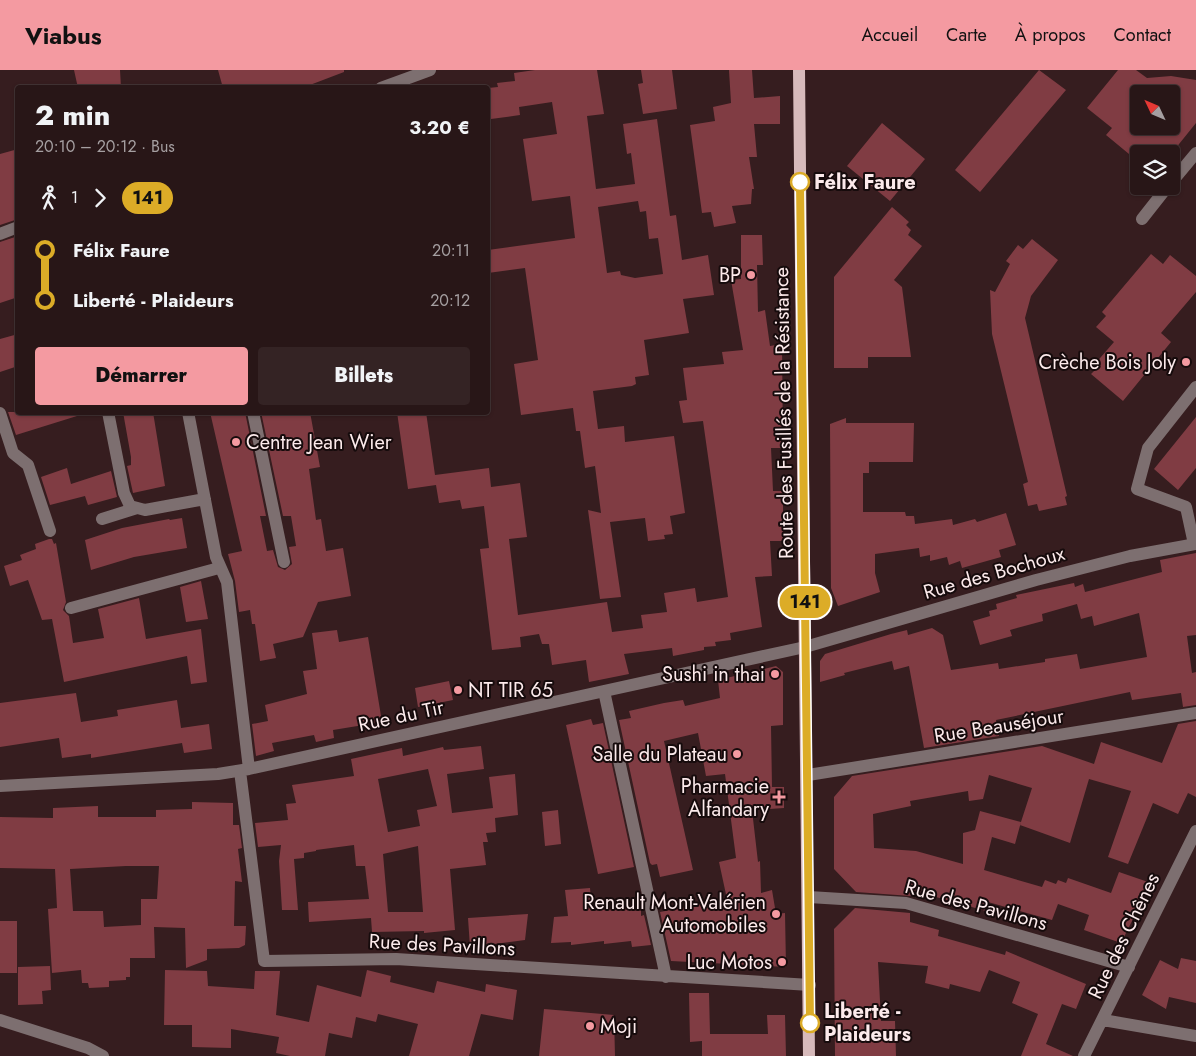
<!DOCTYPE html>
<html lang="fr">
<meta charset="utf-8">
<style>
body{margin:0;font-family:Jost,sans-serif;background:#342324;color:#f1f3f6;height:100vh;display:flex;flex-direction:column;font-size:19px;white-space:nowrap}
*{box-sizing:border-box;margin:0}
p{font-size:16px;color:#a59fa1}
.icon{flex:none;width:28px;height:28px;fill:none;stroke:currentColor;stroke-width:2;stroke-linecap:round;stroke-linejoin:round}
.map{position:relative;flex:1;overflow:hidden}
.sheet{position:absolute;left:15px;top:15px;width:475px;height:330px;display:flex;flex-direction:column;background:#281617;border-radius:5px;box-shadow:0 1px 4px #0004,0 0 0 1px #443536}
.sheet>*{flex:none}
.badge{padding:0 10px;border-radius:16px;font-size:18px;line-height:32px}
.needle{width:32px;rotate:314deg}
.controls{position:absolute;left:1130px;top:15px;display:grid;gap:10px}
.controls a{display:grid;place-items:center;width:50px;height:50px;border-radius:5px;background:#281617;box-shadow:0 1px 4px #0004,0 0 0 1px #443536;font-size:25px}
.map>.badge{position:absolute;translate:-50% -50%;box-shadow:0 0 0 2px #fff}
.legs{display:flex;align-items:center;gap:8px;height:55px;padding:0 20px;font-size:16px}
.legs p{margin-inline-start:auto}
.overview{display:flex;align-items:center;justify-content:space-between;height:85px;padding:0 20px}
h1{font-size:28px;font-weight:800;line-height:38px}
.primary-button{display:flex;gap:10px;margin-top:auto;padding:10px 20px}
.primary-button a{flex:1;height:58px;border-radius:5px;background:#f49aa1;color:#111;font-size:20px;font-weight:800;line-height:58px;text-align:center}
.primary-button a+a{background:#342324;color:#f1f3f6}
ul{padding:0 20px;list-style:none}
li{display:flex;align-items:center;gap:18px;height:50px;font-size:19px}
li i{display:grid;place-items:center;width:8px;height:100%;margin:0 6px;background:currentColor}
li i::after{content:'';width:12px;height:12px;margin:-6px;border:4px solid;border-radius:50%;background:#281617}
li p{margin-inline-start:auto}
li:first-child i{background:linear-gradient(#0000 50%,currentColor 0)}
li:last-child i{background:linear-gradient(currentColor 50%,#0000 0)}
header{display:flex;align-items:center;gap:30px;box-sizing:border-box;height:70px;padding:0 25px;background:#f49aa1;color:#111}
header strong{font-size:24px}
nav{display:flex;gap:28px;margin-inline-start:auto;font-size:18px}
.map>svg:first-child{display:block}
</style>
<header>
<strong>Viabus</strong>
<nav><a>Accueil</a><a>Carte</a><a>À propos</a><a>Contact</a></nav>
</header>
<div class="map">
<svg width="1196" height="986" viewBox="0 0 1196 986">
<rect width="100%" height="100%" fill="#361d1f"/>
<path fill="#803c43" fill-rule="evenodd" d="M 74,0 L 120,0 L 121,18 L 78,18 Z
M 218,0 L 344,0 L 344,2 L 302,18 L 223,18 Z
M 535,0 L 597,0 L 604,44 L 587,46 L 596,119 L 635,114 L 631,83 L 627,84 L 623,54 L 657,49 L 670,146 L 676,145 L 682,190 L 708,185 L 714,225 L 683,229 L 689,263 L 644,270 L 649,305 L 635,307 L 636,314 L 632,316 L 593,321 L 598,359 L 624,356 L 625,372 L 674,366 L 685,443 L 670,446 L 673,464 L 664,465 L 665,469 L 648,471 L 645,448 L 610,452 L 621,527 L 600,529 L 588,440 L 601,443 L 595,396 L 585,398 L 580,361 L 576,361 L 573,338 L 521,345 L 514,294 L 538,290 L 525,198 L 488,203 L 488,180 L 575,168 L 570,126 L 532,131 L 523,69 L 557,64 L 552,32 L 519,37 L 520,45 L 491,49 L 488,18 L 498,17 L 497,13 L 515,11 L 514,3 ZM 638,131 L 640,142 L 646,141 L 649,169 L 658,168 L 663,204 L 635,208 L 621,205 L 620,201 L 607,203 L 598,137 Z
M 641,0 L 672,0 L 677,39 L 643,44 L 638,14 L 643,13 Z
M 729,0 L 752,0 L 754,28 L 780,26 L 780,54 L 754,54 L 757,87 L 749,87 L 754,119 L 752,119 L 751,134 L 732,136 L 736,153 L 714,157 L 711,142 L 702,143 L 690,55 L 715,51 L 713,37 L 731,33 Z
M 1039,0 L 1066,20 L 980,122 L 955,100 Z
M 1118,0 L 1136,0 L 1147,8 L 1171,6 L 1196,10 L 1196,53 L 1171,84 L 1129,84 L 1106,65 L 1112,58 L 1087,38 ZM 1139,24 L 1171,24 L 1171,56 L 1139,56 Z
M 882,53 L 925,89 L 890,131 L 847,96 Z
M 18,79 L 18,149 L 0,155 L 0,84 Z
M 892,137 L 909,152 L 906,155 L 911,160 L 908,165 L 922,176 L 894,210 L 902,217 L 911,287 L 868,287 L 868,298 L 834,298 L 834,207 Z
M 741,165 L 762,165 L 763,195 L 757,195 L 758,242 L 765,240 L 770,276 L 782,274 L 783,378 L 771,378 L 773,421 L 783,421 L 783,471 L 770,471 L 772,506 L 755,507 L 762,557 L 730,563 L 731,570 L 715,572 L 716,576 L 704,577 L 704,580 L 673,586 L 672,578 L 624,584 L 629,604 L 589,612 L 586,590 L 552,595 L 549,574 L 542,574 L 539,564 L 520,567 L 521,577 L 492,580 L 480,479 L 489,478 L 484,436 L 462,439 L 460,430 L 439,433 L 436,415 L 408,419 L 397,342 L 426,342 L 435,405 L 489,398 L 491,417 L 520,413 L 527,467 L 509,469 L 518,545 L 607,532 L 612,562 L 643,558 L 641,545 L 667,542 L 664,523 L 695,518 L 697,532 L 728,527 L 703,351 L 683,353 L 679,331 L 687,330 L 683,298 L 724,294 L 722,282 L 743,280 L 731,210 L 741,209 Z
M 18,166 L 18,227 L 0,233 L 0,172 Z
M 1032,169 L 1058,190 L 1031,226 L 1025,248 L 1067,426 L 1065,427 L 1067,435 L 1039,441 L 1037,434 L 1028,436 L 1023,414 L 1028,412 L 992,264 L 990,220 L 995,222 L 1010,194 L 1006,191 L 1018,175 L 1023,179 Z
M 1151,184 L 1163,194 L 1170,185 L 1196,206 L 1196,222 L 1161,263 L 1171,272 L 1123,331 L 1091,304 L 1097,298 L 1094,295 L 1114,272 L 1096,257 L 1106,246 L 1102,242 Z
M 18,264 L 18,296 L 0,302 L 0,269 Z
M 8,342 L 76,342 L 77,346 L 16,365 Z
M 123,342 L 153,342 L 165,416 L 133,423 L 127,396 L 131,395 L 131,387 Z
M 210,342 L 245,342 L 266,446 L 260,446 L 267,481 L 273,480 L 278,497 L 285,500 L 292,494 L 289,477 L 296,476 L 291,446 L 283,446 L 261,342 L 310,342 L 320,397 L 309,399 L 316,450 L 321,449 L 326,481 L 343,478 L 351,526 L 318,532 L 303,567 L 273,574 L 276,588 L 260,591 L 255,554 L 252,554 L 250,540 L 239,542 L 235,511 L 228,484 L 242,481 Z
M 1196,347 L 1196,398 L 1178,420 L 1154,399 Z
M 846,348 L 846,353 L 914,353 L 913,392 L 869,392 L 869,403 L 863,403 L 863,442 L 905,442 L 906,446 L 914,446 L 915,454 L 952,449 L 953,455 L 975,449 L 977,452 L 1006,443 L 1016,475 L 999,480 L 1001,487 L 962,498 L 960,491 L 949,495 L 947,487 L 930,491 L 930,485 L 920,487 L 919,478 L 875,484 L 875,503 L 880,522 L 838,536 L 831,518 L 830,354 Z
M 67,398 L 71,414 L 111,401 L 117,427 L 88,435 L 85,426 L 50,435 L 41,407 Z
M 182,448 L 187,478 L 134,487 L 91,500 L 85,470 L 122,458 L 169,449 L 170,450 Z
M 49,469 L 52,469 L 54,474 L 56,473 L 66,532 L 63,540 L 69,546 L 73,573 L 104,568 L 98,539 L 139,528 L 146,569 L 201,559 L 207,612 L 191,614 L 187,586 L 64,612 L 52,549 L 42,550 L 28,510 L 10,516 L 4,496 L 22,490 L 20,485 L 36,479 L 35,474 Z
M 1196,483 L 1196,565 L 1187,566 L 1192,603 L 1196,602 L 1196,635 L 1183,637 L 1181,623 L 1132,630 L 1130,622 L 996,650 L 999,666 L 924,678 L 909,596 L 894,600 L 892,591 L 844,603 L 845,605 L 820,612 L 820,591 L 825,584 L 891,564 L 907,560 L 908,565 L 932,558 L 943,565 L 951,600 L 998,593 L 999,599 L 1045,592 L 1045,589 L 1077,584 L 1080,599 L 1147,587 L 1139,543 L 1094,556 L 1092,546 L 1081,549 L 1077,534 L 1042,544 L 1043,551 L 1010,560 L 1012,566 L 980,575 L 973,551 L 990,546 L 989,541 L 997,539 L 996,534 L 1017,528 L 1016,525 L 1074,513 L 1075,517 L 1083,514 L 1085,522 L 1162,502 L 1160,490 Z
M 201,511 L 208,549 L 186,552 L 180,517 Z
M 337,560 L 339,572 L 368,567 L 382,652 L 333,660 L 334,668 L 316,672 L 314,665 L 272,673 L 274,681 L 256,686 L 252,654 L 268,651 L 265,635 L 307,624 L 303,601 L 317,599 L 312,563 Z
M 776,596 L 783,602 L 783,655 L 771,656 L 772,717 L 784,717 L 784,738 L 752,740 L 758,792 L 760,791 L 761,823 L 772,820 L 776,844 L 785,843 L 786,897 L 671,891 L 660,842 L 727,829 L 719,792 L 736,788 L 725,704 L 706,706 L 698,663 L 664,671 L 693,800 L 660,807 L 657,794 L 652,795 L 650,793 L 619,650 L 631,648 L 629,641 L 664,633 L 683,630 L 685,636 L 720,628 L 718,610 Z
M 449,611 L 453,630 L 418,637 L 415,618 Z
M 76,623 L 81,652 L 118,646 L 117,640 L 177,630 L 181,658 L 209,654 L 212,679 L 184,683 L 182,673 L 91,688 L 91,684 L 62,688 L 59,668 L 0,677 L 0,633 Z
M 591,649 L 593,655 L 603,653 L 634,797 L 598,804 L 566,655 Z
M 1196,651 L 1196,727 L 1188,723 L 1178,744 L 1153,733 L 1128,794 L 1108,787 L 1131,721 L 1089,709 L 1070,773 L 1020,755 L 1032,718 L 989,705 L 983,729 L 969,731 L 968,721 L 910,731 L 911,736 L 873,744 L 874,778 L 916,781 L 963,794 L 963,763 L 975,760 L 980,741 L 1021,752 L 1015,774 L 992,767 L 984,800 L 1042,817 L 1045,810 L 1056,814 L 1058,810 L 1066,813 L 1068,808 L 1111,823 L 1119,802 L 1151,813 L 1121,873 L 1084,860 L 1089,845 L 1058,834 L 1052,850 L 988,832 L 986,841 L 911,820 L 911,826 L 856,822 L 834,799 L 834,727 L 852,706 L 1042,676 L 1094,694 L 1101,672 L 1162,693 L 1178,654 Z
M 481,676 L 484,699 L 447,704 L 452,743 L 493,738 L 489,707 L 515,704 L 518,745 L 495,748 L 496,762 L 486,763 L 488,772 L 483,772 L 486,795 L 450,799 L 455,860 L 424,863 L 424,861 L 372,862 L 371,848 L 309,852 L 308,832 L 369,829 L 365,796 L 356,796 L 354,775 L 316,780 L 316,781 L 304,783 L 304,788 L 294,789 L 298,840 L 282,840 L 279,791 L 281,775 L 258,777 L 255,753 L 288,750 L 286,734 L 296,733 L 292,715 L 354,706 L 351,689 L 402,678 L 403,686 L 443,677 L 444,680 ZM 428,699 L 437,736 L 417,740 L 420,756 L 388,762 L 378,709 ZM 418,776 L 423,842 L 388,842 L 383,784 Z
M 192,732 L 233,733 L 233,755 L 239,755 L 242,778 L 238,779 L 242,812 L 235,811 L 234,856 L 246,856 L 245,875 L 239,878 L 207,879 L 207,890 L 186,898 L 185,858 L 154,857 L 155,888 L 130,888 L 130,907 L 126,907 L 126,910 L 109,911 L 109,917 L 89,918 L 88,913 L 82,913 L 81,900 L 52,903 L 48,839 L 57,838 L 55,799 L 0,798 L 0,747 L 53,748 L 53,738 L 98,736 L 98,747 L 156,747 L 156,740 L 192,739 ZM 126,796 L 159,796 L 157,829 L 141,829 L 141,855 L 104,857 L 103,841 L 73,841 L 70,799 Z
M 558,740 L 561,774 L 545,776 L 542,742 Z
M 590,818 L 592,841 L 631,836 L 632,840 L 641,839 L 641,846 L 644,845 L 651,875 L 632,877 L 631,871 L 604,874 L 604,871 L 571,875 L 571,872 L 551,873 L 554,847 L 568,846 L 565,820 Z
M 855,838 L 910,843 L 910,852 L 939,860 L 938,866 L 1005,885 L 1006,881 L 1086,914 L 1076,939 L 1062,934 L 1046,974 L 1073,986 L 1021,986 L 1038,944 L 1012,933 L 1020,912 L 989,900 L 980,922 L 950,914 L 949,919 L 925,913 L 928,896 L 878,892 L 881,951 L 895,951 L 896,986 L 835,986 L 834,859 Z
M 528,844 L 525,870 L 470,877 L 468,848 Z
M 0,851 L 17,851 L 17,903 L 0,903 Z
M 1181,888 L 1196,891 L 1196,933 L 1169,927 L 1166,939 L 1142,925 L 1160,890 L 1178,899 Z
M 50,896 L 51,920 L 42,921 L 43,934 L 18,935 L 18,897 Z
M 165,900 L 207,901 L 208,916 L 254,919 L 255,901 L 280,901 L 276,945 L 309,952 L 317,915 L 361,927 L 367,900 L 391,906 L 390,912 L 434,923 L 437,911 L 485,922 L 486,914 L 517,920 L 513,950 L 481,944 L 469,986 L 409,986 L 418,954 L 378,944 L 376,952 L 356,947 L 352,968 L 329,963 L 325,986 L 290,986 L 276,983 L 279,967 L 231,959 L 231,978 L 192,977 L 192,955 L 164,955 Z
M 689,923 L 709,923 L 710,964 L 768,964 L 767,945 L 785,945 L 786,986 L 702,986 L 702,971 L 690,972 Z
M 544,939 L 614,945 L 615,986 L 539,986 Z"/>
<g fill="none" stroke-linecap="round" stroke-linejoin="round">
<path stroke="#7d6f70" stroke-width="12" d="M 381,18 L 430,0
M 1171,113 L 1196,83
M 1142,149 L 1168,116
M 0,164 L 18,157
M 108,342 L 124,423 L 130,436 L 145,440 L 205,429
M 188,342 L 216,487 L 227,512 L 249,699
M 253,342 L 284,492
M 0,343 L 13,383 L 28,395 L 50,461
M 102,449 L 137,438
M 1194,474 L 1186,437 L 1137,419 L 1148,378 L 1196,317
M 71,538 L 219,498
M 604,621 L 666,907
M 240,701 L 264,891 L 396,889 L 810,915
M 808,705 L 1196,643
M 0,716 L 218,704 L 249,699 L 805,577 L 1036,510 L 1130,486 L 1196,474
M 809,827 L 906,833 L 1129,897
M 0,950 L 88,978 L 103,986
M 1103,950 L 1196,966
M 1084,986 L 1196,761"/>
<path stroke="#d7babb" stroke-width="12" d="M 799,0 L 809,986"/>
</g>
<g fill="none" stroke-linecap="round" stroke-linejoin="round">
<g stroke="#fff" stroke-width="11">
<path id="line-1" d="M 800,112 L 810,953"/>
</g>
<use href="#line-1" stroke="#dcac27" stroke-width="8"/>
</g>
<g fill="#fff" stroke="#dcac27" stroke-width="2.5">
<circle cx="800" cy="112" r="9"/>
<circle cx="810" cy="953" r="9"/>
</g>
<g fill="#f49aa1" stroke="#160b0c" stroke-width="2">
<circle cx="751" cy="205" r="5"/>
<circle cx="1186" cy="292" r="5"/>
<circle cx="236" cy="372" r="5"/>
<circle cx="775" cy="604" r="5"/>
<circle cx="458" cy="620" r="5"/>
<circle cx="737" cy="684" r="5"/>
<path d="M776.5 719.5h5v5h5v5h-5v5h-5v-5h-5v-5h5z"/>
<circle cx="776" cy="844" r="5"/>
<circle cx="782" cy="892" r="5"/>
<circle cx="590" cy="956" r="5"/>
</g>
<g text-anchor="middle" dominant-baseline="central" stroke-width="4" stroke-linejoin="round" paint-order="stroke">
<g font-size="20" font-weight="bold" fill="#fceaeb" stroke="#160b0c" text-anchor="start">
<text x="814" y="112">Félix Faure</text>
<text x="824" y="941">Liberté -<tspan x="824" dy="23">Plaideurs</tspan></text>
</g>
<g font-size="20" fill="#fceaeb" stroke="#160b0c" text-anchor="end">
<text x="741" y="205">BP</text>
<text x="1176" y="292">Crèche Bois Joly</text>
<text x="246" y="372" text-anchor="start">Centre Jean Wier</text>
<text x="765" y="604">Sushi in thai</text>
<text x="468" y="620" text-anchor="start">NT TIR 65</text>
<text x="727" y="684">Salle du Plateau</text>
<text x="769" y="716">Pharmacie<tspan x="769" dy="23">Alfandary</tspan></text>
<text x="766" y="832">Renault Mont-Valérien<tspan x="766" dy="23">Automobiles</tspan></text>
<text x="772" y="892">Luc Motos</text>
<text x="600" y="956" text-anchor="start">Moji</text>
</g>
<g font-size="20" fill="#fceaeb" stroke="#160b0c">
<text transform="translate(784 343) rotate(-91)">Route des Fusillés de la Résistance</text>
<text transform="translate(994 503) rotate(-16)">Rue des Bochoux</text>
<text transform="translate(401 646) rotate(-12)">Rue du Tir</text>
<text transform="translate(999 656) rotate(-9)">Rue Beauséjour</text>
<text transform="translate(976 835) rotate(15)">Rue des Pavillons</text>
<text transform="translate(1124 866) rotate(-64)">Rue des Chênes</text>
<text transform="translate(442 875) rotate(3)">Rue des Pavillons</text>
</g>
</g>
</svg>
<div class="controls">
<a><svg class="needle" viewBox="-14 -14 28 28"><path d="M0-13l5 13h-10z" fill="#e53935"/><path d="M0 13l5-13h-10z" fill="#a59fa1"/></svg></a>
<a><svg class="icon" aria-label="layers" viewBox="0 0 24 24"><path d="M12 4l9 5-9 5-9-5zM3 14l9 5 9-5"/></svg></a>
</div>
<b class="badge" style="left:805px;top:532px;background:#dcac27;color:#111">141</b>
<section class="sheet">
<div class="overview"><div><h1>2 min</h1><p>20:10 – 20:12 · Bus</p></div><b>3.20 €</b></div>
<div class="legs"><svg class="icon" aria-label="walk" viewBox="0 0 24 24"><circle cx="13" cy="4" r="2"/><path d="M13 8l-2 6 4 7M11 14l-3 7M7 12l3-4h3l4 4"/></svg>1<svg class="icon" aria-label="forward" viewBox="0 0 24 24"><path d="M9 5l7 7-7 7"/></svg><b class="badge" style="background:#dcac27;color:#111">141</b></div>
<ul>
<li><i style="color:#dcac27"></i><b>Félix Faure</b><p>20:11</p></li>
<li><i style="color:#dcac27"></i><b>Liberté - Plaideurs</b><p>20:12</p></li>
</ul>
<div class="primary-button"><a>Démarrer</a><a>Billets</a></div>
</section>
</div>
